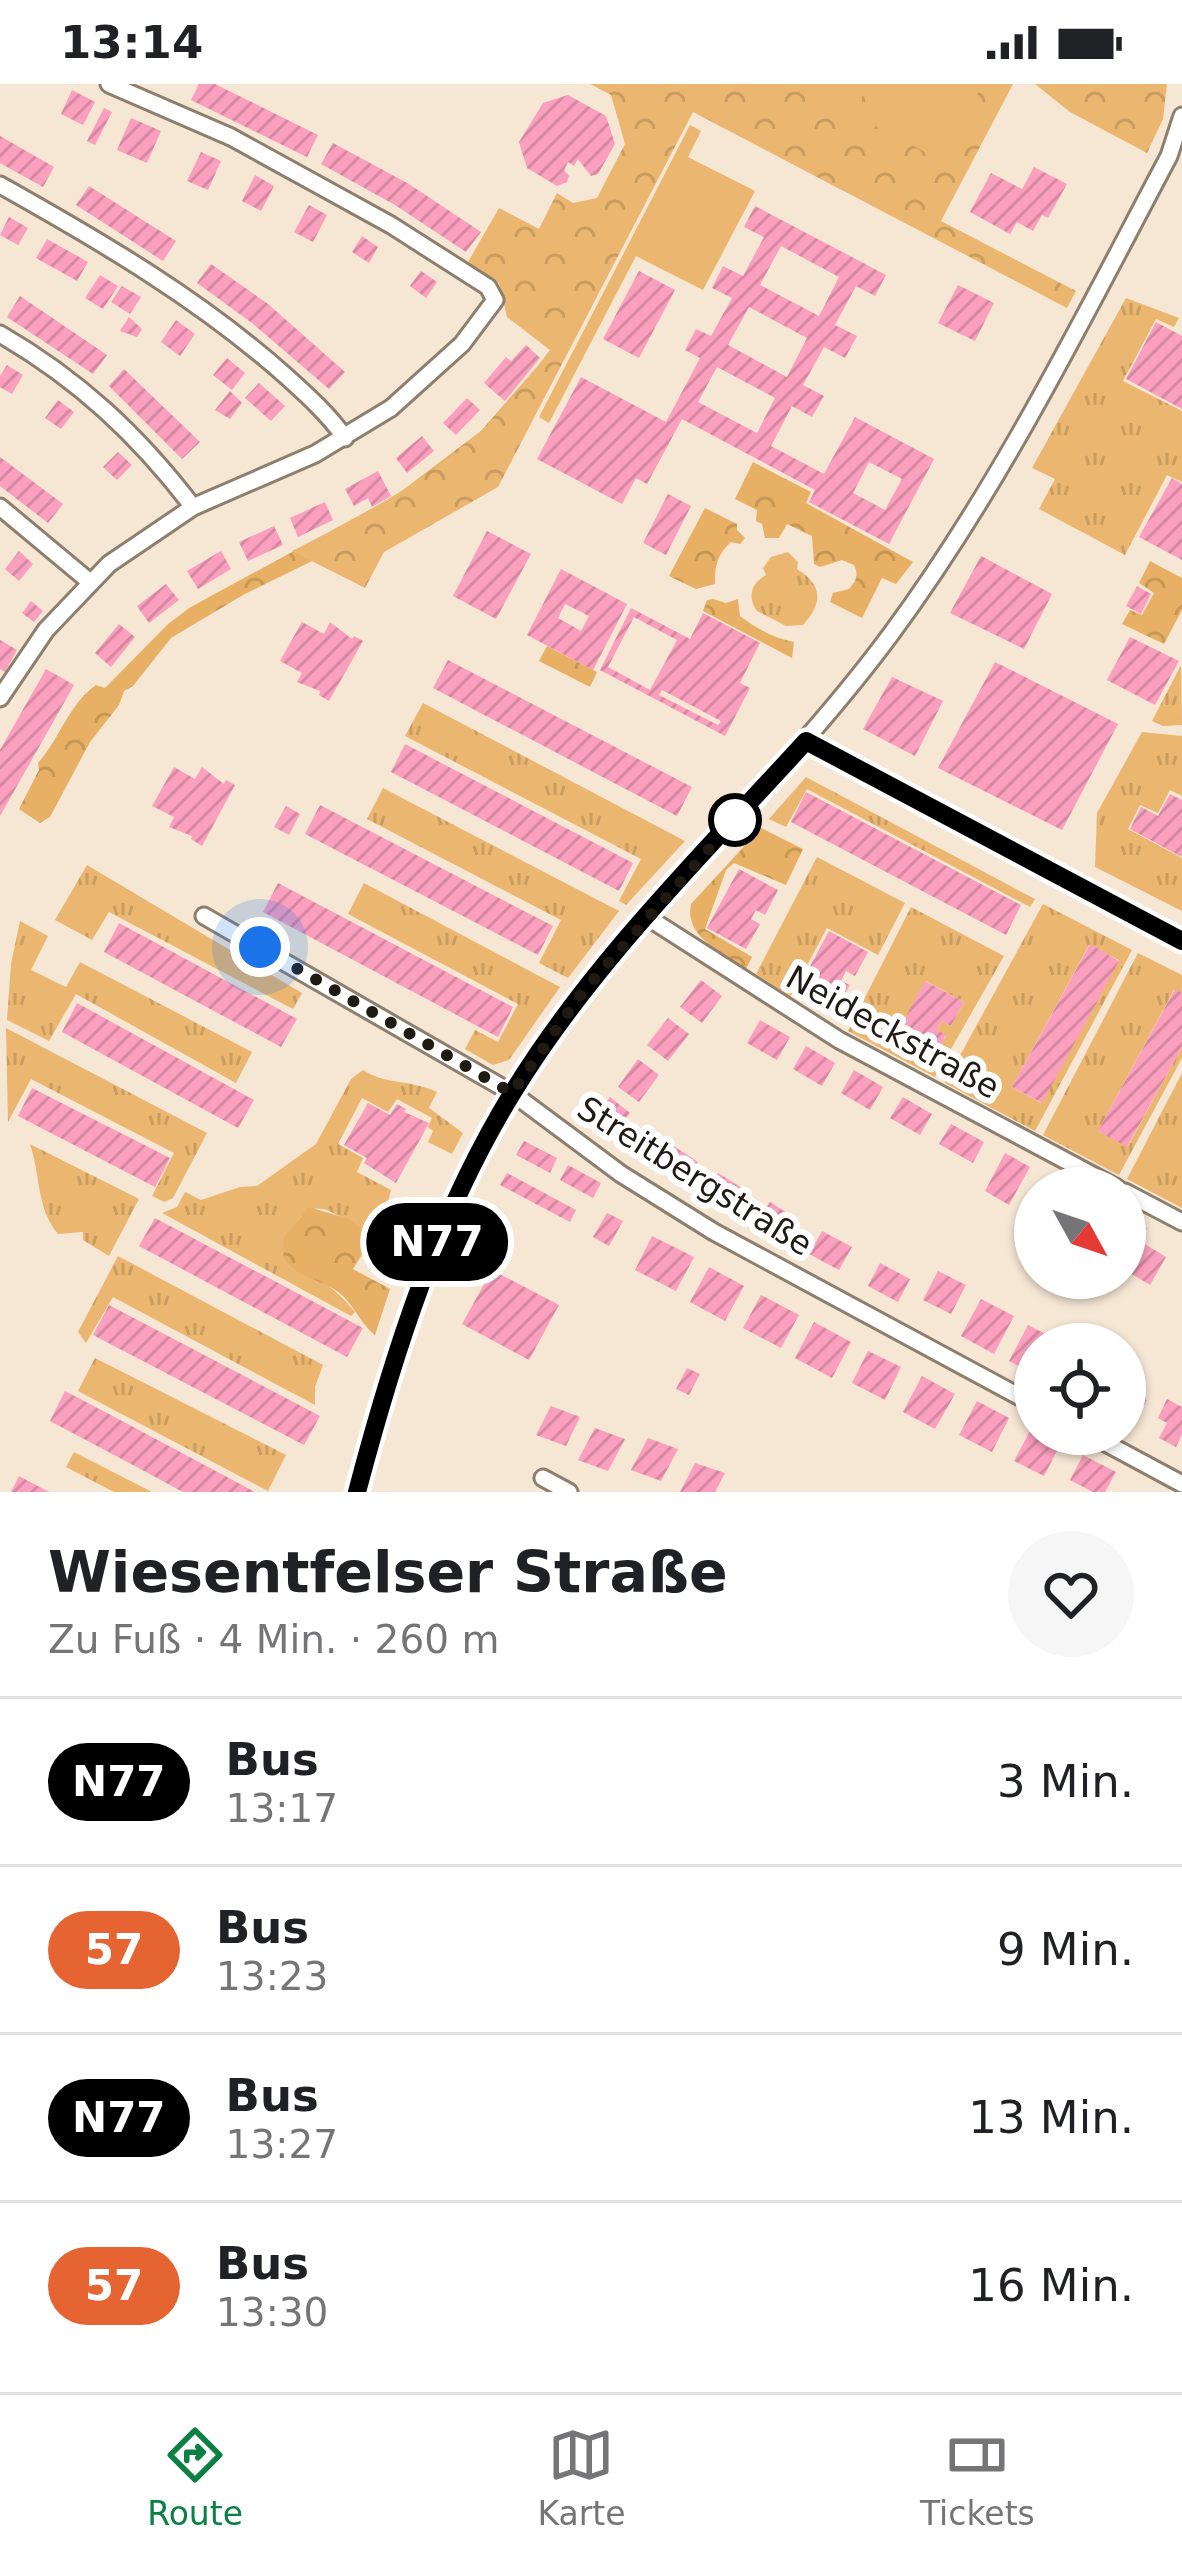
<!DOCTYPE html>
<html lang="de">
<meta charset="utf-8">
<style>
body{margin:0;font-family:"DejaVu Sans",sans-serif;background:#f6f6f6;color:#202124;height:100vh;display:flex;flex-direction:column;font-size:45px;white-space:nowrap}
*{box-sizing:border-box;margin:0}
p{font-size:39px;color:#757577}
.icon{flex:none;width:66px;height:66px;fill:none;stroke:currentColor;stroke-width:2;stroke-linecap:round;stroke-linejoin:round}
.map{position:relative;height:1408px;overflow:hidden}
.details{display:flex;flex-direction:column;background:#fff;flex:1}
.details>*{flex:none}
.badge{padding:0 24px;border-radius:39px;font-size:42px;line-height:78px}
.needle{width:78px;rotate:130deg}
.controls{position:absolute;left:1014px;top:1083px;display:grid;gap:24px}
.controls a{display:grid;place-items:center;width:132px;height:132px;border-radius:50%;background:#fff;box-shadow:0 3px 9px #0004;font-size:60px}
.you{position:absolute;width:60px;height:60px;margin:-30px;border:9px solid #fff;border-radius:50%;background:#1a73e8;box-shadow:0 0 0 18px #1a73e833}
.map>.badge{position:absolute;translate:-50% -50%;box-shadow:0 0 0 6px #fff}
.round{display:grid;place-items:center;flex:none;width:126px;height:126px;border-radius:63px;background:#f6f6f6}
.summary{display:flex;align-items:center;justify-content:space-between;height:204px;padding:0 48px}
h1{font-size:57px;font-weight:800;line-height:90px}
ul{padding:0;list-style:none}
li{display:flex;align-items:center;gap:36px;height:168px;padding:0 48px;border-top:3px solid #e0e0e0}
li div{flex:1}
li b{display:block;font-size:45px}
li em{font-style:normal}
li .badge{min-width:132px;font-weight:700;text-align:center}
.status{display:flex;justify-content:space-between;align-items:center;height:84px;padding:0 60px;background:#fff;direction:ltr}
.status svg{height:33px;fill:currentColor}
.tab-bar{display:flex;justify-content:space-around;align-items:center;height:168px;border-top:3px solid #e0e0e0;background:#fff;font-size:33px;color:#757577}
.tab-bar a{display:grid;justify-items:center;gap:6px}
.tab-bar .current{color:#0b8043}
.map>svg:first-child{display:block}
</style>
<div class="status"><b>13:14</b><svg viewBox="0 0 49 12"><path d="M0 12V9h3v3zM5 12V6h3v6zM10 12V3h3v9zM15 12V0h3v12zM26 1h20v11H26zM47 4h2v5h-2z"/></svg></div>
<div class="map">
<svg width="1182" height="1408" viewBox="0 0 1182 1408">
<defs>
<pattern id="grass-tufts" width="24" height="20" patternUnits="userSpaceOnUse" patternTransform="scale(3)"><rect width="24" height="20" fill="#ebb670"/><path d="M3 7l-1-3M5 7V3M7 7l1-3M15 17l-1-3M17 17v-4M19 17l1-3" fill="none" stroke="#c99c60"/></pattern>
<pattern id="forest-crowns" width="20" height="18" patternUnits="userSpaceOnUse" patternTransform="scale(3)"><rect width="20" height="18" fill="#e8b064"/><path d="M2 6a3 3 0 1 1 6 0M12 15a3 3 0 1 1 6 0" fill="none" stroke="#c79756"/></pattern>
<pattern id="park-crowns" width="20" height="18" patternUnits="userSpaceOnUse" patternTransform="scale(3)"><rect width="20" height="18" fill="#ebb670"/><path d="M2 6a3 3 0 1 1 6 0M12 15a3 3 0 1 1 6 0" fill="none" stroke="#c99c60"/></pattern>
<pattern id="building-hatch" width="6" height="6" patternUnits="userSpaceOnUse" patternTransform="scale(3)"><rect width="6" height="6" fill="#fa9fbd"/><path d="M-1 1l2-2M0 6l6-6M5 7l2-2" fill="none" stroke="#d688a2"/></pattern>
</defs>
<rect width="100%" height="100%" fill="#f6e6d4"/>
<path fill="url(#grass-tufts)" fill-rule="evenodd" d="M 1126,214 L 1179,234 L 1174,243 L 1156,235 L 1123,297 L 1182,327 L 1182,398 L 1167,391 L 1125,471 L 1039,425 L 1055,395 L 1032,384 Z
M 788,468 L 798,478 L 797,485 C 823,501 823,519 803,541 L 786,542 L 757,527 C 747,513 751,499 766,491 L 763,484 L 771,473 Z
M 1181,581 L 1182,641 L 1163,642 L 1152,637 Z
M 423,619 L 685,757 L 626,821 L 619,817 L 641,775 L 405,652 Z
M 1142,648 L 1182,652 L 1182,712 L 1170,706 L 1158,729 L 1140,721 L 1128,745 L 1182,774 L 1182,827 L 1095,783 L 1097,729 Z
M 806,693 L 1035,815 L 1030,823 L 807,705 L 786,743 L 769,735 Z
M 383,704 L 619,827 L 568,894 L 539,879 L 561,836 L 367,735 Z
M 817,773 L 905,819 L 878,871 L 827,844 L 790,913 L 756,890 Z
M 87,781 L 302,909 L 293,925 L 109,828 L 92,856 L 55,836 Z
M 364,799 L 560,903 L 509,976 L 493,981 L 465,965 L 475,946 L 498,958 L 518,920 L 348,830 Z
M 1043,820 L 1132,866 L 1035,1047 L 945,999 ZM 1089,861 L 1119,876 L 1041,1019 L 1012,1003 Z
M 911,823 L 1004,872 L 935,993 L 848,947 ZM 926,897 L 964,918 L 951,942 L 942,937 L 937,946 L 946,952 L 932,976 L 894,955 Z
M 20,837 L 48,852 L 31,886 L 66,903 L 80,878 L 252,968 L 236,999 L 76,910 L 49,957 L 7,936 L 11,880 Z
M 1138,869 L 1182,891 L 1182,909 L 1174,906 L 1098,1047 L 1128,1062 L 1182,963 L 1182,974 L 1119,1091 L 1043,1051 Z
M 6,944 L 207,1049 L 173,1114 L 164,1118 L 152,1112 L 174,1069 L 31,995 L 8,1038 Z
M 363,986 C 386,1001 409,995 437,1008 L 429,1024 L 463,1049 L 452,1070 L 428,1058 L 433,1047 L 428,1043 L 432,1034 L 397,1015 L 388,1028 L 362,1014 L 338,1060 L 363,1074 L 357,1088 L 391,1106 L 385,1128 L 370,1128 L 368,1134 L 375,1147 L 370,1152 C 344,1140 319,1105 296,1139 C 286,1153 284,1158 283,1175 C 293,1189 303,1188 317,1195 C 333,1203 344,1215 355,1228 L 351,1232 L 162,1129 L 177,1123 L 185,1108 L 201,1116 L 240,1103 L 257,1102 L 316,1060 L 351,995 Z
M 1182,989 L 1182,1124 L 1127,1095 Z
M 30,1060 L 139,1115 L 109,1172 L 83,1156 L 83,1148 L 58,1150 C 36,1123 41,1093 30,1060 Z
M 118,1172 L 323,1281 L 315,1303 L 315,1321 L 113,1213 L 86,1259 L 78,1248 Z
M 95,1274 L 286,1371 L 268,1407 L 78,1307 Z
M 74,1368 L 152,1408 L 114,1408 L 66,1383 Z"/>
<path fill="url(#forest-crowns)" d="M 536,284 L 520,322 L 312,477 L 243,511 L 171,554 L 133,602 L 124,607 L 119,621 L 90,658 L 50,733 L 40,739 L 19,725 L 39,686 L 38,679 C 60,654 69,620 96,601 L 105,604 L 167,541 L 189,524 L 395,412 L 481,347 Z
M 753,378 L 811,408 L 806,419 L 913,478 L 896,500 L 882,494 L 862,534 L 830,518 L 833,509 L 849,505 C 856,497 859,491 854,481 L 842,476 L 820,483 L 814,480 L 812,452 L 787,440 L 779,454 L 765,454 L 762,440 L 756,437 L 757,426 L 735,415 Z
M 705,424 L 737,440 L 737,446 L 745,454 L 740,460 L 731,458 C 716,472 715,483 715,500 L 696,505 L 669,492 Z
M 1150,477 L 1182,494 L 1182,526 L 1164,560 L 1122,540 L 1130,526 L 1142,531 L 1154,509 L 1139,499 Z
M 713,515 L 726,519 L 738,515 L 740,532 C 757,545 774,554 794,558 L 792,574 L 703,527 L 707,516 Z
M 547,562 L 597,588 L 590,603 L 539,577 Z
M 761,744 L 803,765 L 786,801 L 734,779 L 726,786 L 705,845 L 752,873 L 746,885 C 723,869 684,853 691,820 Z
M 309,1123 L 349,1135 L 370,1152 L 375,1147 L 368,1135 L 370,1128 L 390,1128 L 400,1134 L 397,1141 L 413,1149 L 397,1188 L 363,1169 L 353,1185 L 390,1205 L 375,1251 C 362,1241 355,1224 343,1212 C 325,1195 297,1195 283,1175 L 284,1153 Z"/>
<path fill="url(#park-crowns)" d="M 590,0 L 1013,0 L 941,137 L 1076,207 L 1067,224 L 693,28 L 498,403 L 384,468 L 365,504 L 292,467 C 359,434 428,396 483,345 C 508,321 529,293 550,266 L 507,233 L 499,199 L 468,178 L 499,124 L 539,145 L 557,109 L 573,119 L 597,114 L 625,60 L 611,11 Z
M 1035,0 L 1167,0 L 1163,35 L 1147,69 L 1070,28 Z"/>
<path fill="#ebb670" d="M 825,0 L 869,0 L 848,40 L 813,22 Z
M 895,0 L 983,0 L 942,77 L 874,41 Z
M 690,41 L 701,47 L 688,73 L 755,107 L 703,206 L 636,172 L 549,339 L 539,333 Z"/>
<path fill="url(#building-hatch)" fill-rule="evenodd" d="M 199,0 L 215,0 L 318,51 L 307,73 L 191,16 Z
M 72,6 L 95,18 L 83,41 L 61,30 Z
M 568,11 L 606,32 L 615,60 L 598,90 L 591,92 L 578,75 L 574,82 L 568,78 L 564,86 L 569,92 L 567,98 L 557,102 L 527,84 L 519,58 L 543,19 Z
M 104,24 L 112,28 L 95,61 L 87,57 Z
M 131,34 L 161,47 L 147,79 L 117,66 Z
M 0,52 L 54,83 L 43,103 L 0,79 Z
M 333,59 L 409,100 L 481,148 L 466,168 L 395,121 L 321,80 Z
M 201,68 L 221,77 L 208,106 L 187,97 Z
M 1034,83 L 1067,100 L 1048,134 L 1042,131 L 1033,147 L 1017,138 L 1010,150 L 970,128 L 991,89 L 1022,105 Z
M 255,91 L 274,102 L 261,127 L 242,117 Z
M 89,102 L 176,157 L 163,177 L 76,121 Z
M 309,121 L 327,131 L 313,158 L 294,148 Z
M 755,122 L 886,191 L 875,212 L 856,202 L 835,241 L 857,252 L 845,274 L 824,263 L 803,301 L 824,312 L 812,333 L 792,322 L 771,362 L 824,390 L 855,333 L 934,375 L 889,460 L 809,418 L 815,406 L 682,335 L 647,400 L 636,394 L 622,420 L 537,375 L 581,293 L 666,338 L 700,274 L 685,266 L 696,245 L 711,252 L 732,214 L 712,204 L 723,182 L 743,192 L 764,153 L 744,143 ZM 781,162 L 839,193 L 819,232 L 760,201 ZM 749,223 L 807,254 L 787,293 L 728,261 ZM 717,283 L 775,314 L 757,349 L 698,318 ZM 869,378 L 902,395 L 885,426 L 853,409 Z
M 9,133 L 28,144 L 18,161 L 0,151 Z
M 362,152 L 378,163 L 369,179 L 352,168 Z
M 47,155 L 88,178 L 77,197 L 36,174 Z
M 211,180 L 268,220 L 345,288 L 329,305 L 252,239 L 197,199 Z
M 421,187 L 437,198 L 426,214 L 410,202 Z
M 639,187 L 675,206 L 639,274 L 603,255 Z
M 100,191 L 118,202 L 103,225 L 85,214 Z
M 958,201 L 994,219 L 975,257 L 938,239 Z
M 122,202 L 141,213 L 130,230 L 111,218 Z
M 20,212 L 107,271 L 93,290 L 7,233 Z
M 129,233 L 142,245 L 137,253 L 120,247 Z
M 176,236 L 195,250 L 180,272 L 161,258 Z
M 1156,238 L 1182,252 L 1182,325 L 1126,295 Z
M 526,261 L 540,274 L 505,317 L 484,299 L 506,273 L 511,277 Z
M 227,274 L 245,289 L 232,306 L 213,291 Z
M 7,281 L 23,291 L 12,310 L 0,303 L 0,292 Z
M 124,285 L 200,358 L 182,375 L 109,302 Z
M 259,299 L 285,322 L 271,337 L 245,314 Z
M 230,307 L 242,319 L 230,335 L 215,326 Z
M 467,314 L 480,326 L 456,351 L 443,339 Z
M 58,316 L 74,328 L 61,345 L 45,334 Z
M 422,352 L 434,367 L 407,389 L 396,374 Z
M 118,368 L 132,381 L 117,396 L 103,383 Z
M 0,373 L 63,420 L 48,439 L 0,402 Z
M 378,387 L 391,412 L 372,423 L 368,414 L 354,422 L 345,405 Z
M 1172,394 L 1182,400 L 1182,476 L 1139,453 Z
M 668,410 L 691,422 L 666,471 L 643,459 Z
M 325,418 L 333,436 L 298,453 L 290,434 Z
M 274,442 L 283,461 L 248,477 L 239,458 Z
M 487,447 L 531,470 L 496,535 L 453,512 Z
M 19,467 L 33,480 L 19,497 L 5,485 Z
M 221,467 L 231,485 L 198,505 L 187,487 Z
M 981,472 L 1052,510 L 1024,565 L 950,529 Z
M 561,485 L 627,520 L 593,586 L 527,551 ZM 565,520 L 589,532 L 581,547 L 558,534 Z
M 166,500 L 179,516 L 149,539 L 137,522 Z
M 1137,502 L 1151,510 L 1141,530 L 1126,522 Z
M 31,517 L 43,527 L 34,538 L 22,529 Z
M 631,524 L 690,555 L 703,529 L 760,559 L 740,599 L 750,604 L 725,652 L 600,586 ZM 634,533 L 677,556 L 650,606 L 608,583 ZM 662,606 L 721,637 L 718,641 L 659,611 Z
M 302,538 L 324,550 L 330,538 L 352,555 L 354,552 L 363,557 L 329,617 L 319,611 L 320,607 L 297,598 L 302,589 L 280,577 Z
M 119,540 L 135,553 L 111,583 L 95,569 Z
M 1130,553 L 1179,577 L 1155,621 L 1107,596 Z
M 0,556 L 17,566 L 5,588 L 0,585 Z
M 448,576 L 692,703 L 677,732 L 433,604 Z
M 995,578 L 1118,640 L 1062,746 L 938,684 Z
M 46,585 L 74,601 L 0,732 L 0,666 Z
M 892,593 L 943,617 L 915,672 L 863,645 Z
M 405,660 L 633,779 L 619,807 L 391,688 Z
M 174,683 L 195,695 L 202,683 L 224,700 L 226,696 L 235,701 L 202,762 L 191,755 L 192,752 L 169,743 L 174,733 L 152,722 Z
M 806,708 L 1021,821 L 1006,851 L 791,738 Z
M 1170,710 L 1182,716 L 1182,773 L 1130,745 L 1141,723 L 1158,732 Z
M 320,721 L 553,842 L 538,871 L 305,750 Z
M 286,722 L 300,730 L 289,751 L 274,743 Z
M 739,785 L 778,806 L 765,831 L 756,826 L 751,835 L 760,840 L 746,865 L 707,844 Z
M 278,799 L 513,923 L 498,953 L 263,828 Z
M 119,839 L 297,935 L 281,963 L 104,868 Z
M 829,847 L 868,868 L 855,892 L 846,887 L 841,897 L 850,901 L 836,926 L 798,905 Z
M 1090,860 L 1119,877 L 1042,1019 L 1012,1003 Z
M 701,896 L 722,912 L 702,939 L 680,923 Z
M 925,897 L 964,918 L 951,942 L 942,937 L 937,946 L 946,951 L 933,976 L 894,955 Z
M 1175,905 L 1182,909 L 1182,963 L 1127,1063 L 1098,1047 Z
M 77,919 L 254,1016 L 238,1044 L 62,948 Z
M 668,934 L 689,950 L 668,977 L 647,961 Z
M 760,936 L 790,953 L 777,976 L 747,959 Z
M 806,962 L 835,979 L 822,1002 L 793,985 Z
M 638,975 L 659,991 L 639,1018 L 618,1003 Z
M 854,986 L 883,1003 L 870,1026 L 841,1009 Z
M 32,1004 L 170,1074 L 155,1103 L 18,1032 Z
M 610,1013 L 630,1029 L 613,1052 L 592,1036 Z
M 903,1013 L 932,1030 L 920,1051 L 890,1034 Z
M 368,1019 L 390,1031 L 397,1020 L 406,1025 L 404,1028 L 429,1039 L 396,1099 L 364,1079 L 367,1074 L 344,1061 Z
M 951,1040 L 984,1058 L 973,1079 L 939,1060 Z
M 524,1057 L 557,1074 L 550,1089 L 516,1071 Z
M 669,1059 L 698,1078 L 683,1100 L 655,1082 Z
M 1005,1069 L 1030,1083 L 1009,1121 L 985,1107 Z
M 568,1081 L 601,1099 L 593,1114 L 560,1096 Z
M 507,1089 L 576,1126 L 570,1138 L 500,1101 Z
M 718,1089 L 747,1107 L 733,1129 L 704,1111 Z
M 770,1118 L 798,1136 L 784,1158 L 756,1140 Z
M 607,1129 L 623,1137 L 609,1162 L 593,1153 Z
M 1125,1133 L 1147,1144 L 1138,1162 L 1125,1155 Z
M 155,1134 L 363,1244 L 347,1273 L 139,1162 Z
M 486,1142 L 501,1151 L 491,1170 L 475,1162 Z
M 822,1147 L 852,1163 L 839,1186 L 809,1170 Z
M 652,1152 L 694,1173 L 676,1207 L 635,1186 Z
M 1143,1159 L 1166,1173 L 1150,1201 L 1127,1187 Z
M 880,1179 L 910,1195 L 898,1218 L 868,1202 Z
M 709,1183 L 744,1202 L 725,1237 L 690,1218 Z
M 492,1186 L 559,1221 L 529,1276 L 462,1240 Z
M 938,1187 L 966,1201 L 951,1230 L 923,1216 Z
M 761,1211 L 799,1231 L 781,1264 L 743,1244 Z
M 981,1215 L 1014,1232 L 994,1270 L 961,1252 Z
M 109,1221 L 320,1332 L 304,1361 L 93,1251 Z
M 814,1238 L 851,1258 L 832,1294 L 795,1274 Z
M 1028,1241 L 1065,1260 L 1035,1260 L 1035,1291 L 1009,1277 Z
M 1078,1245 L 1108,1260 L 1071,1260 Z
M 868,1267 L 901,1283 L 885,1316 L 852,1299 Z
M 687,1284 L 700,1290 L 689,1311 L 676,1305 Z
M 922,1292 L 955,1310 L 935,1345 L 903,1328 Z
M 1125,1304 L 1147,1316 L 1132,1343 L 1125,1339 Z
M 65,1307 L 107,1329 L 255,1408 L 183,1408 L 133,1381 L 50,1337 Z
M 1167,1315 L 1182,1323 L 1182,1350 L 1176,1363 L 1159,1354 L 1167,1339 L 1158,1334 Z
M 977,1317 L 1009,1334 L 992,1368 L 959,1351 Z
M 551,1322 L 580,1333 L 566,1362 L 536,1351 Z
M 595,1344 L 625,1355 L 608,1387 L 578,1376 Z
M 1030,1347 L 1059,1363 L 1044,1392 L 1014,1377 Z
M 648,1354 L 678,1365 L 661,1397 L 631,1386 Z
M 1083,1371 L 1116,1388 L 1105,1408 L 1093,1408 L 1070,1396 Z
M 695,1379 L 725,1389 L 715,1408 L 680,1408 Z
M 19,1392 L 49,1408 L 11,1408 Z"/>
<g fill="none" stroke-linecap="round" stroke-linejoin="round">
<g stroke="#8d7f6e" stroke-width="21">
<path id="street" d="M 0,101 C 100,157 201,216 287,293 C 308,312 329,331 345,354
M 0,250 C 78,295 138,351 193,423
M 0,423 L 90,498
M 0,614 L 46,546 L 109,480 L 193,423 L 315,370 L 391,324 L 462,260 L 495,216 L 488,203 L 391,141 L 231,53 L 109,0
M 806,657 L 1182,857
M 204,832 L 512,1009 L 621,1090 L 714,1148 L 1035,1321
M 647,833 L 839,956 L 1117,1104
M 1125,1108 L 1182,1138
M 1089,1350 L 1182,1400
M 543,1394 L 569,1408
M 357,1408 C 370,1358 381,1307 398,1259 C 442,1135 500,1011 583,907 C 681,784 797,677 891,550 C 1001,401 1083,234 1169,72 L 1182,32"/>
</g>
<use href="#street" stroke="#fff" stroke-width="15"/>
</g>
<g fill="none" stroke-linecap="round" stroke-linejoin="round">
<g stroke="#fff" stroke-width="27">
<path id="line" d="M 357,1408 C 394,1268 437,1132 513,1008 C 592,879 704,769 806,657 L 1182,857"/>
</g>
<use href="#line" stroke="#000" stroke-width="18"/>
<path stroke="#1f1a13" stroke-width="12" stroke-dasharray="0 21.6" d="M 260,863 L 512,1009 L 582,909 L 742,728 L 735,736"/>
</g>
<circle fill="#fff" stroke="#000" stroke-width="6" cx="735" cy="736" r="24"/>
<g text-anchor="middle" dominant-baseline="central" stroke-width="12" stroke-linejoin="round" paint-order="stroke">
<g font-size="33" fill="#1f1a13" stroke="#fff">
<text transform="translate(893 948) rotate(29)">Neideckstraße</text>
<text transform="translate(695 1092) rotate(32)">Streitbergstraße</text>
</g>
</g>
</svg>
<div class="controls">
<a><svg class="needle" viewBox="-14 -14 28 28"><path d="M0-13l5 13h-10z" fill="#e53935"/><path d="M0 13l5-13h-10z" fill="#757577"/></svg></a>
<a><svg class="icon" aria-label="locate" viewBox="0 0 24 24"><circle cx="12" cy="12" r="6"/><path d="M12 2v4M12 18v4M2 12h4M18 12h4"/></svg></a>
</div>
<div class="you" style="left:260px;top:863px"></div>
<b class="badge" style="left:437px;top:1158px;background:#000;color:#fff">N77</b>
</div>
<section class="details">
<div class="summary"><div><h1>Wiesentfelser Straße</h1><p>Zu Fuß · 4 Min. · 260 m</p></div><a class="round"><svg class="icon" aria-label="heart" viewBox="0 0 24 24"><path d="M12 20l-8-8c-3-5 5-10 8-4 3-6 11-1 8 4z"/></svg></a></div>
<ul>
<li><span class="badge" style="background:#000;color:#fff">N77</span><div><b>Bus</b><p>13:17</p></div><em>3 Min.</em></li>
<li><span class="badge" style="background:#e66432;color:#fff">57</span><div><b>Bus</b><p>13:23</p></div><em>9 Min.</em></li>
<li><span class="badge" style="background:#000;color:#fff">N77</span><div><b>Bus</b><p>13:27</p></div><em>13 Min.</em></li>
<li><span class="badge" style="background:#e66432;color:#fff">57</span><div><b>Bus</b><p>13:30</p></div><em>16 Min.</em></li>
</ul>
</section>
<nav class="tab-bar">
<a class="current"><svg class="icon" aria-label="directions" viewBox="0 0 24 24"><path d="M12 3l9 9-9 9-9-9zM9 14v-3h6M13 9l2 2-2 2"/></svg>Route</a>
<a><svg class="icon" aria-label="map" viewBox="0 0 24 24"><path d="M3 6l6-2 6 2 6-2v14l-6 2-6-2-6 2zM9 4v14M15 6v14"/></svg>Karte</a>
<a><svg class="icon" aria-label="tickets" viewBox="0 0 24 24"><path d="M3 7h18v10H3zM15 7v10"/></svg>Tickets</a>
</nav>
